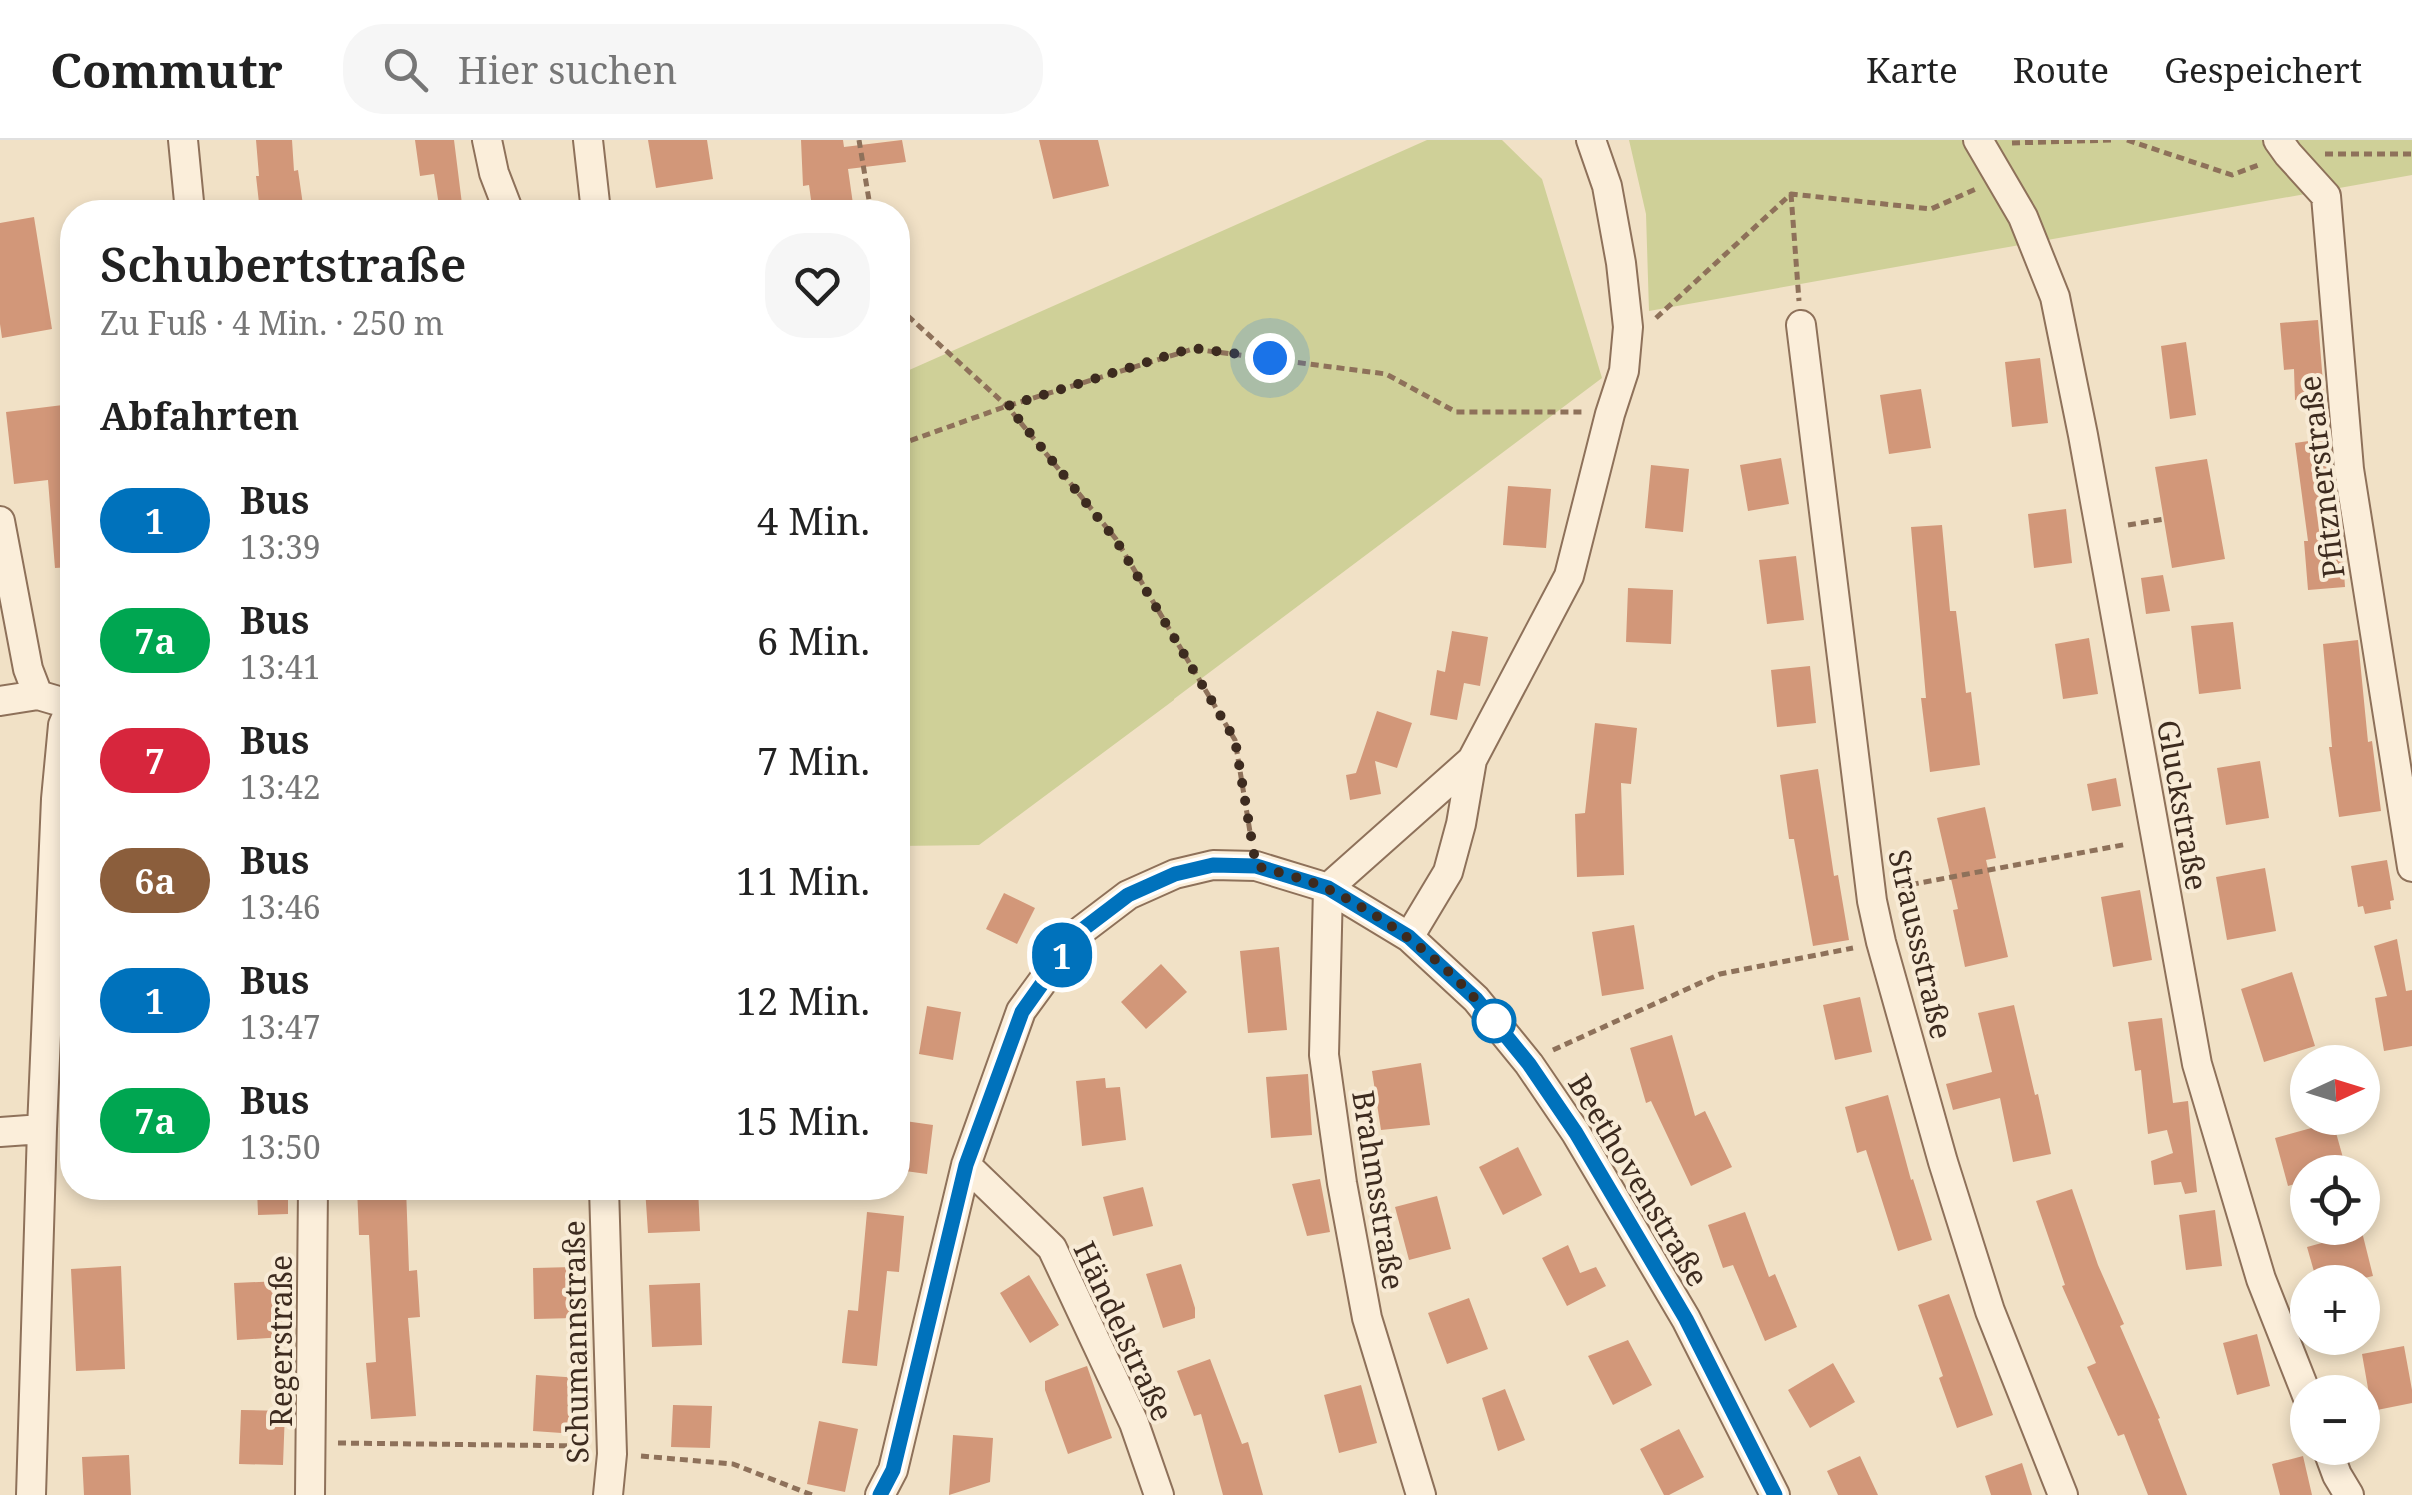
<!DOCTYPE html>
<html lang="de">
<meta charset="utf-8">
<style>
body{margin:0;font-family:"Noto Serif",serif;background:#f6f6f6;color:#222;height:100vh;display:flex;flex-direction:column;font-size:38px;white-space:nowrap}
*{box-sizing:border-box;margin:0}
p{font-size:32px;color:#767676}
.icon{flex:none;width:55px;height:55px;fill:none;stroke:currentColor;stroke-width:2;stroke-linecap:round;stroke-linejoin:round}
.map{position:relative;flex:1;overflow:hidden}
.side{position:absolute;left:60px;top:60px;width:850px;height:1000px;display:flex;flex-direction:column;background:#fff;border-radius:40px;box-shadow:0 5px 15px #0003}
.side>*{flex:none}
.badge{padding:0 20px;border-radius:32px;font-size:35px;line-height:65px}
.needle{width:65px;rotate:86deg}
.fabs{position:absolute;left:2290px;top:905px;display:grid;gap:20px}
.fabs a{display:grid;place-items:center;width:90px;height:90px;border-radius:50%;background:#fff;box-shadow:0 5px 15px #0003;font-size:50px}
.you{position:absolute;width:50px;height:50px;margin:-25px;border:8px solid #fff;border-radius:50%;background:#1a73e8;box-shadow:0 0 0 15px #1a73e833}
.map>.badge{position:absolute;translate:-50% -50%;box-shadow:0 0 0 5px #fff}
h2{padding:0 40px;font-size:38px;line-height:90px}
.round{display:grid;place-items:center;flex:none;width:105px;height:105px;border-radius:40px;background:#f6f6f6}
.head{display:flex;align-items:center;justify-content:space-between;height:170px;padding:0 40px}
h1{font-size:48px;font-weight:600;line-height:75px}
ul{padding:0;list-style:none}
li{display:flex;align-items:center;gap:30px;height:120px;padding:0 40px}
li div{flex:1}
li b{display:block;font-size:38px}
li em{font-style:normal}
li .badge{min-width:110px;font-weight:700;text-align:center}
header{display:flex;align-items:center;gap:60px;box-sizing:border-box;height:140px;padding:0 50px;background:#fff;border-bottom:2px solid #e0e0e0}
header strong{font-size:48px}
nav{display:flex;gap:55px;margin-inline-start:auto;font-size:35px}
.search{width:700px;height:90px;background:#f6f6f6;display:flex;align-items:center;gap:25px;box-sizing:border-box;padding:0 35px;border-radius:40px;color:#767676;font-size:38px}
.map>svg:first-child{display:block}
</style>
<header>
<strong>Commutr</strong>
<div class="search"><svg class="icon" aria-label="search" viewBox="0 0 24 24"><circle cx="10" cy="10" r="6"/><path d="M15 15l6 6"/></svg>Hier suchen</div>
<nav><a>Karte</a><a>Route</a><a>Gespeichert</a></nav>
</header>
<div class="map">
<svg width="2412" height="1355" viewBox="0 0 2412 1355">
<rect width="100%" height="100%" fill="#f1e1c6"/>
<path fill="#cfd098" d="M 1427,0 L 1502,0 L 1542,39 L 1602,238 L 1174,559 L 1174,560 L 979,705 L 898,706 L 898,235 Z
M 1629,0 L 2412,0 L 2412,35 L 1649,171 L 1646,74 Z"/>
<path fill="#d29779" d="M 256,0 L 292,0 L 294,31 L 298,30 L 304,72 L 260,72 L 256,36 L 259,36 Z
M 415,0 L 454,0 L 463,72 L 440,72 L 434,34 L 420,36 Z
M 648,0 L 707,0 L 713,39 L 656,48 Z
M 801,0 L 843,0 L 844,7 L 902,0 L 906,22 L 848,29 L 853,64 L 812,67 L 809,45 L 803,46 Z
M 1039,0 L 1098,0 L 1109,46 L 1053,59 Z
M 34,77 L 52,189 L 2,198 L 0,184 L 0,83 Z
M 2318,180 L 2324,256 L 2295,260 L 2294,229 L 2284,230 L 2280,183 Z
M 2186,202 L 2196,275 L 2170,279 L 2161,206 Z
M 2040,218 L 2048,283 L 2012,287 L 2005,222 Z
M 1921,249 L 1931,308 L 1889,314 L 1880,255 Z
M 63,265 L 68,312 L 72,312 L 72,427 L 55,428 L 48,340 L 14,344 L 6,272 Z
M 2329,298 L 2341,389 L 2345,447 L 2308,450 L 2304,401 L 2308,401 L 2295,303 Z
M 1781,318 L 1789,364 L 1748,371 L 1740,325 Z
M 2207,319 L 2225,419 L 2172,428 L 2155,327 Z
M 1651,325 L 1689,329 L 1683,392 L 1645,388 Z
M 1508,346 L 1551,349 L 1546,408 L 1503,405 Z
M 2066,369 L 2072,423 L 2034,428 L 2028,374 Z
M 1942,385 L 1950,471 L 1956,471 L 1966,553 L 1971,552 L 1980,625 L 1930,632 L 1921,558 L 1926,558 L 1911,387 Z
M 1796,416 L 1804,480 L 1767,484 L 1759,420 Z
M 2163,435 L 2170,471 L 2146,474 L 2141,438 Z
M 1628,448 L 1673,450 L 1671,504 L 1626,502 Z
M 2233,482 L 2241,549 L 2199,554 L 2191,486 Z
M 1452,491 L 1488,497 L 1480,546 L 1464,543 L 1457,580 L 1430,575 L 1437,530 L 1445,532 Z
M 2089,498 L 2098,554 L 2063,559 L 2055,504 Z
M 2358,500 L 2368,602 L 2372,601 L 2381,671 L 2339,677 L 2329,607 L 2332,607 L 2323,504 Z
M 1810,526 L 1816,583 L 1777,587 L 1771,530 Z
M 1377,571 L 1412,583 L 1397,628 L 1375,621 L 1381,654 L 1350,660 L 1346,635 L 1356,633 Z
M 1595,583 L 1637,588 L 1631,644 L 1621,643 L 1624,735 L 1577,737 L 1575,674 L 1585,673 Z
M 2260,621 L 2269,678 L 2226,685 L 2217,628 Z
M 1818,629 L 1834,736 L 1838,735 L 1849,800 L 1813,806 L 1794,699 L 1789,699 L 1780,635 Z
M 2116,638 L 2121,666 L 2092,671 L 2087,644 Z
M 1985,667 L 1996,718 L 1986,720 L 2008,817 L 1965,827 L 1953,770 L 1958,769 L 1937,678 Z
M 2387,720 L 2394,760 L 2390,761 L 2391,769 L 2365,774 L 2363,766 L 2358,767 L 2351,726 Z
M 2265,728 L 2276,791 L 2227,800 L 2216,737 Z
M 2140,750 L 2152,820 L 2113,827 L 2101,757 Z
M 1004,753 L 1035,768 L 1017,804 L 986,789 Z
M 1634,785 L 1644,849 L 1602,856 L 1592,792 Z
M 2397,799 L 2406,851 L 2412,850 L 2412,906 L 2384,911 L 2375,858 L 2387,856 L 2374,806 Z
M 1279,807 L 1287,890 L 1248,893 L 1240,811 Z
M 1161,824 L 1187,852 L 1146,889 L 1121,862 Z
M 2292,832 L 2315,906 L 2264,922 L 2241,849 Z
M 1860,857 L 1872,912 L 1835,920 L 1823,865 Z
M 2014,865 L 2035,955 L 2038,954 L 2051,1014 L 2013,1022 L 2000,958 L 1953,970 L 1946,944 L 1992,932 L 1978,873 Z
M 927,866 L 961,872 L 953,920 L 919,914 Z
M 2162,878 L 2173,963 L 2188,961 L 2197,1052 L 2185,1054 L 2181,1042 L 2154,1045 L 2151,1021 L 2173,1013 L 2167,990 L 2148,994 L 2141,930 L 2135,931 L 2128,882 Z
M 1672,895 L 1695,976 L 1705,971 L 1732,1027 L 1691,1046 L 1651,961 L 1646,963 L 1630,908 Z
M 1421,923 L 1430,985 L 1381,990 L 1372,931 Z
M 1308,934 L 1312,995 L 1271,998 L 1266,937 Z
M 1105,938 L 1106,948 L 1120,947 L 1126,1000 L 1082,1006 L 1076,941 Z
M 1888,955 L 1911,1040 L 1913,1039 L 1932,1100 L 1898,1111 L 1866,1010 L 1857,1013 L 1845,967 Z
M 898,980 L 933,985 L 927,1034 L 898,1030 Z
M 2333,982 L 2347,1032 L 2308,1032 L 2308,1040 L 2288,1046 L 2275,998 Z
M 1518,1007 L 1542,1055 L 1503,1075 L 1479,1027 Z
M 1320,1039 L 1330,1092 L 1307,1096 L 1292,1044 Z
M 1143,1047 L 1153,1086 L 1113,1096 L 1103,1057 Z
M 257,1048 L 288,1048 L 288,1074 L 258,1075 Z
M 357,1048 L 406,1048 L 409,1131 L 417,1130 L 420,1177 L 408,1178 L 416,1276 L 371,1279 L 366,1223 L 376,1222 L 369,1095 L 359,1095 Z
M 645,1048 L 698,1048 L 700,1091 L 648,1093 Z
M 2072,1049 L 2098,1125 L 2124,1184 L 2120,1186 L 2160,1278 L 2158,1279 L 2187,1355 L 2148,1355 L 2124,1294 L 2118,1296 L 2087,1227 L 2096,1223 L 2062,1146 L 2065,1145 L 2036,1061 Z
M 1437,1056 L 1451,1109 L 1409,1120 L 1395,1067 Z
M 2215,1070 L 2222,1126 L 2186,1130 L 2179,1075 Z
M 867,1072 L 904,1076 L 899,1132 L 887,1131 L 877,1226 L 842,1223 L 848,1170 L 858,1171 Z
M 1745,1072 L 1769,1137 L 1775,1134 L 1797,1187 L 1765,1201 L 1733,1125 L 1723,1128 L 1708,1085 Z
M 2362,1092 L 2373,1136 L 2348,1142 L 2317,1142 L 2307,1107 Z
M 1568,1105 L 1580,1133 L 1596,1127 L 1606,1146 L 1567,1166 L 1542,1118 Z
M 1181,1124 L 1195,1168 L 1195,1178 L 1163,1188 L 1146,1134 Z
M 121,1126 L 125,1229 L 76,1231 L 71,1129 Z
M 574,1127 L 575,1178 L 534,1179 L 533,1128 Z
M 1029,1135 L 1059,1185 L 1030,1203 L 1000,1153 Z
M 280,1141 L 283,1197 L 237,1200 L 234,1143 Z
M 700,1143 L 702,1205 L 652,1207 L 649,1145 Z
M 1949,1154 L 1993,1275 L 1957,1288 L 1939,1238 L 1943,1236 L 1918,1165 Z
M 1469,1158 L 1488,1209 L 1447,1224 L 1428,1173 Z
M 2257,1194 L 2270,1246 L 2237,1255 L 2223,1203 Z
M 1628,1200 L 1652,1245 L 1613,1265 L 1588,1216 Z
M 2404,1206 L 2412,1250 L 2412,1263 L 2372,1271 L 2362,1214 Z
M 1210,1219 L 1242,1304 L 1248,1302 L 1263,1355 L 1223,1355 L 1201,1274 L 1194,1276 L 1177,1231 Z
M 1833,1223 L 1855,1262 L 1810,1288 L 1788,1250 Z
M 1087,1226 L 1112,1298 L 1068,1314 L 1045,1250 L 1045,1241 Z
M 536,1235 L 580,1238 L 576,1294 L 533,1291 Z
M 1361,1245 L 1377,1303 L 1339,1313 L 1324,1255 Z
M 1505,1249 L 1525,1300 L 1498,1311 L 1482,1258 Z
M 673,1265 L 712,1266 L 710,1308 L 671,1307 Z
M 241,1270 L 285,1271 L 283,1325 L 239,1324 Z
M 819,1281 L 858,1289 L 845,1352 L 807,1344 Z
M 1679,1289 L 1704,1337 L 1669,1355 L 1664,1355 L 1640,1309 Z
M 953,1295 L 993,1298 L 990,1342 L 949,1355 Z
M 129,1315 L 131,1355 L 84,1355 L 82,1317 Z
M 1860,1316 L 1878,1355 L 1838,1355 L 1827,1331 Z
M 2303,1316 L 2312,1355 L 2280,1355 L 2272,1324 Z
M 2022,1323 L 2032,1355 L 1991,1355 L 1985,1336 Z"/>
<g fill="none" stroke-linecap="round" stroke-linejoin="round">
<g stroke="#8e715a" stroke-width="32">
<path id="minor" d="M 183,0 L 190,72
M 487,0 L 494,33 L 509,72
M 588,0 L 596,72
M 1978,0 L 2023,77 L 2055,157 L 2083,295 L 2197,924 L 2261,1139 L 2308,1258
M 2278,0 L 2288,14 L 2326,56 L 2349,329 L 2412,727
M 1801,185 L 1872,761 L 1881,802 L 1943,1022 L 1990,1171 L 2063,1355
M 0,381 L 28,529 L 38,555
M 0,561 L 38,555 L 55,560
M 1409,797 L 1448,732 L 1461,684 L 1472,620
M 0,992 L 42,989
M 966,1025 L 1052,1108 L 1134,1283 L 1159,1355
M 604,1048 L 612,1314 L 608,1355
M 2327,1308 L 2337,1335 L 2349,1355
M 31,1355 L 42,989 L 56,659 L 63,585 L 72,564
M 310,1355 L 313,1048
M 880,1355 L 893,1330 L 966,1025 L 1021,871 L 1078,793 L 1128,755 L 1175,734 L 1213,725 L 1256,726 L 1328,748 L 1409,797 L 1476,859 L 1529,924 L 1576,993 L 1686,1179 L 1775,1355
M 1421,1355 L 1367,1178 L 1342,1043 L 1324,915 L 1328,748 L 1472,620 L 1569,436 L 1610,274 L 1624,231 L 1628,187 L 1621,123 L 1607,46 L 1591,0"/>
</g>
<path stroke="#8e715a" stroke-width="5" stroke-dasharray="8 5" stroke-linecap="butt" d="M 859,0 L 871,72
M 2127,0 L 2232,35 L 2261,24
M 2012,3 L 2114,0
M 2325,14 L 2412,14
M 1791,54 L 1799,161
M 898,167 L 1007,266 L 1116,399 L 1235,600 L 1251,698
M 1656,178 L 1791,54 L 1931,69 L 1976,49
M 898,305 L 1007,266 L 1193,209 L 1386,234 L 1456,272 L 1582,272
M 2128,385 L 2164,379
M 1898,747 L 2128,704
M 1553,910 L 1720,834 L 1853,808
M 338,1303 L 587,1306
M 641,1316 L 733,1324 L 812,1355"/>
<use href="#minor" stroke="#fbeeda" stroke-width="28"/>
</g>
<g fill="none" stroke-linecap="round" stroke-linejoin="round">
<g stroke="#fff" stroke-width="22">
<path id="line" d="M 880,1355 L 893,1330 L 966,1025 L 1022,872 L 1078,793 L 1128,755 L 1175,734 L 1213,725 L 1256,726 L 1328,748 L 1409,797 L 1476,859 L 1529,924 L 1576,993 L 1686,1179 L 1775,1355"/>
</g>
<use href="#line" stroke="#0072bc" stroke-width="15"/>
<path stroke="#3d2b1f" stroke-width="10" stroke-dasharray="0 18" d="M 1270,218 L 1192,208 L 1008,266 L 1116,400 L 1235,600 L 1256,726 C 1280,733 1307,739 1330,750 C 1392,781 1451,826 1494,881"/>
</g>
<circle fill="#fff" stroke="#0072bc" stroke-width="5" cx="1494" cy="881" r="20"/>
<g text-anchor="middle" dominant-baseline="central" stroke-width="8" stroke-linejoin="round" paint-order="stroke">
<g font-size="30" fill="#3d2b1f" stroke="#f8ebd6">
<text transform="translate(2321 337) rotate(-97)">Pfitznerstraße</text>
<text transform="translate(2183 665) rotate(80)">Gluckstraße</text>
<text transform="translate(1921 804) rotate(77)">Straussstraße</text>
<text transform="translate(1639 1040) rotate(59)">Beethovenstraße</text>
<text transform="translate(1379 1050) rotate(81)">Brahmsstraße</text>
<text transform="translate(1124 1191) rotate(65)">Händelstraße</text>
<text transform="translate(280 1201) rotate(-90)">Regerstraße</text>
<text transform="translate(575 1202) rotate(-91)">Schumannstraße</text>
</g>
</g>
</svg>
<div class="fabs">
<a><svg class="needle" viewBox="-14 -14 28 28"><path d="M0-13l5 13h-10z" fill="#e53935"/><path d="M0 13l5-13h-10z" fill="#767676"/></svg></a>
<a><svg class="icon" aria-label="locate" viewBox="0 0 24 24"><circle cx="12" cy="12" r="6"/><path d="M12 2v4M12 18v4M2 12h4M18 12h4"/></svg></a>
<a>+</a>
<a>−</a>
</div>
<div class="you" style="left:1270px;top:218px"></div>
<b class="badge" style="left:1062px;top:815px;background:#0072bc;color:#fff">1</b>
<section class="side">
<div class="head"><div><h1>Schubertstraße</h1><p>Zu Fuß · 4 Min. · 250 m</p></div><a class="round"><svg class="icon" aria-label="heart" viewBox="0 0 24 24"><path d="M12 20l-8-8c-3-5 5-10 8-4 3-6 11-1 8 4z"/></svg></a></div>
<h2>Abfahrten</h2>
<ul>
<li><span class="badge" style="background:#0072bc;color:#fff">1</span><div><b>Bus</b><p>13:39</p></div><em>4 Min.</em></li>
<li><span class="badge" style="background:#00a651;color:#fff">7a</span><div><b>Bus</b><p>13:41</p></div><em>6 Min.</em></li>
<li><span class="badge" style="background:#d7263d;color:#fff">7</span><div><b>Bus</b><p>13:42</p></div><em>7 Min.</em></li>
<li><span class="badge" style="background:#8b5e3c;color:#fff">6a</span><div><b>Bus</b><p>13:46</p></div><em>11 Min.</em></li>
<li><span class="badge" style="background:#0072bc;color:#fff">1</span><div><b>Bus</b><p>13:47</p></div><em>12 Min.</em></li>
<li><span class="badge" style="background:#00a651;color:#fff">7a</span><div><b>Bus</b><p>13:50</p></div><em>15 Min.</em></li>
</ul>
</section>
</div>
